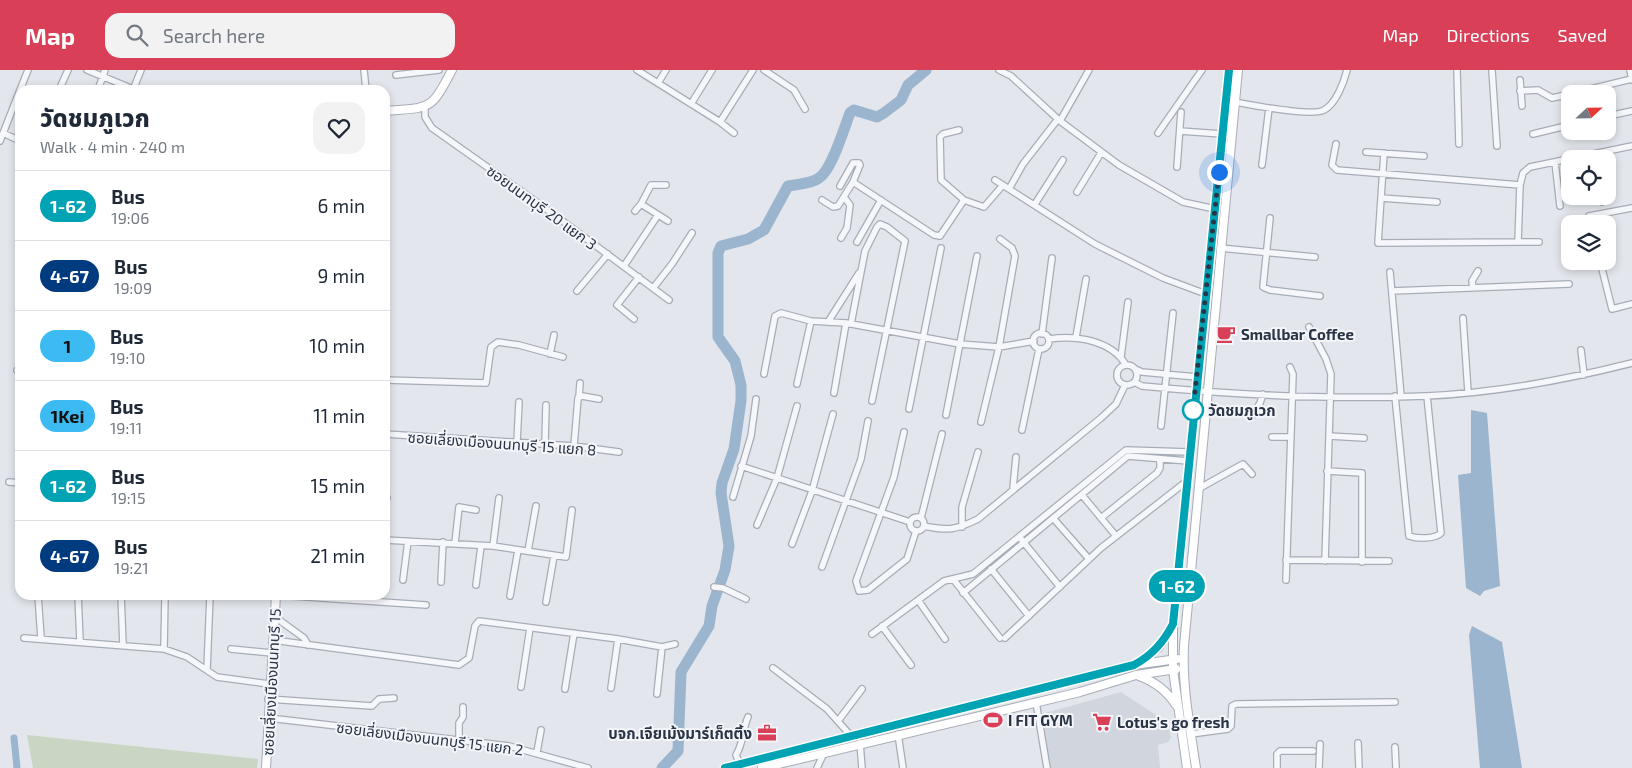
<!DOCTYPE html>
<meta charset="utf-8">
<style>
body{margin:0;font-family:"Exo 2","Noto Sans Thai",sans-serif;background:#f2f2f3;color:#1f2937;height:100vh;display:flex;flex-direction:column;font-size:19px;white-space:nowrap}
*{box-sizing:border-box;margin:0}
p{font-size:16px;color:#747a83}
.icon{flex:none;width:28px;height:28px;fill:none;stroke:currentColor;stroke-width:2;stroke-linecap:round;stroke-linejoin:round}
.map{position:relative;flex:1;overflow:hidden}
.sheet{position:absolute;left:15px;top:15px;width:375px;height:515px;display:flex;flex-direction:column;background:#fff;border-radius:15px;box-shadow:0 2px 8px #0003}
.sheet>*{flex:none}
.badge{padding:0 10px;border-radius:16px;font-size:18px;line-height:32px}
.needle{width:32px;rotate:68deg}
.buttons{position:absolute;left:1561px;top:15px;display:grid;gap:10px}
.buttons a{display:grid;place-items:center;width:55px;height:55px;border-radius:10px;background:#fff;box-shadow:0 2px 8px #0003;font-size:25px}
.you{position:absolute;width:25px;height:25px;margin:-12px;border:4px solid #fff;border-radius:50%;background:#1a73e8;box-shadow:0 0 0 8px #1a73e833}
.map>.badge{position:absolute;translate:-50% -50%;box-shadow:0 0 0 2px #fff}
.round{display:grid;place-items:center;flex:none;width:52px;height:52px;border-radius:15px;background:#f2f2f3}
.head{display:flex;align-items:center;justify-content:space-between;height:85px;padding:0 25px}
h1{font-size:24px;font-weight:800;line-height:38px}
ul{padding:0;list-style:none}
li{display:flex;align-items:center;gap:15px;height:70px;padding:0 25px;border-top:1px solid #e0e1e3}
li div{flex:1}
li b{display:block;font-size:19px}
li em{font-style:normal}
li .badge{min-width:55px;font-weight:700;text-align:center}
header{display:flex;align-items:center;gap:30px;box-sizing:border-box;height:70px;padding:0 25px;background:#d94058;color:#fff}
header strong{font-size:24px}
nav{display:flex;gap:28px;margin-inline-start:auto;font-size:18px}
.search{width:350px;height:45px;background:#f2f2f3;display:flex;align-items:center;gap:12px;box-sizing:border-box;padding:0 18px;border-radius:15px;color:#747a83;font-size:19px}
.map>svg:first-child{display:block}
</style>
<header>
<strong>Map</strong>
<div class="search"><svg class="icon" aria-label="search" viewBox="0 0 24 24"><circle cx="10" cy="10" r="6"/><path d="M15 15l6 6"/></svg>Search here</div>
<nav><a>Map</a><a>Directions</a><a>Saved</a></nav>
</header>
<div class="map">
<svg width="1632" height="698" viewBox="0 0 1632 698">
<rect width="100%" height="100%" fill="#e3e6ec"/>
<path fill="#d1d5de" d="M 1121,622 L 1168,653 L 1171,667 L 1168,672 L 1158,675 L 1160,698 L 1047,698 L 1038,645 Z"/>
<path fill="#c8d6c3" d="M 27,665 L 258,689 L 257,698 L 33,698 Z"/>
<path fill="#9bb5ce" d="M 1471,340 L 1487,343 L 1500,516 L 1484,521 L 1480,526 L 1466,518 L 1458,405 L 1471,403 Z
M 1472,556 L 1502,572 L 1522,698 L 1480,698 L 1469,565 Z"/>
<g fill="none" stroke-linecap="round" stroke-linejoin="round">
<path stroke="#9bb5ce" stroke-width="7" d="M 14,668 L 17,698"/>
<path stroke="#9bb5ce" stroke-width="11" d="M 662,698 L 678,681 L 681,602 L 709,556 L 712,536 L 725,500 L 729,476 L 721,423 L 722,413 L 734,379 L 741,331 L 741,315 L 735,291 L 718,267 L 718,183 L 721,176 L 748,169 L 764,160 L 788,116 C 798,114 811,114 819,108 C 832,100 844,58 850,43 L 854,40 L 877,47 L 884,43 L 901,30 L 908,15 L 926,0"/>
<g stroke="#a7adb7" stroke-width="8">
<path id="street" d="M 87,0 L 133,19
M 364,0 L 366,20
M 637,0 L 720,52 L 734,63
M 764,0 L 794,20 L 805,39
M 999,0 L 1011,6 L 1060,51 L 1119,95 L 1183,132 L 1215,139
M 1457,0 L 1459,74
M 1492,0 L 1497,76
M 1630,0 L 1632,10
M 396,5 L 439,0
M 1520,10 L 1522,36
M 658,13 L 666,0
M 20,20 L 28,0
M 59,20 L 68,0
M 98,20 L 105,0
M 133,20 L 141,0
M 1520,21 L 1538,20 L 1552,28 L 1570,24
M 1570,24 L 1632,9
M 1235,32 C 1251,35 1313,47 1324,40 C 1336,34 1344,12 1347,0
M 691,34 L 712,0
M 425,38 L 425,47 L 432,58 L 545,138 L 669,230
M 1608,46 L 1632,41
M 1060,51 L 1089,0
M 720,52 L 753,0
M 959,60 L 943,64 L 940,67 L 941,110 L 964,130
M 1180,61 L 1222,64
M 3,63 L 20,71
M 1158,63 L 1202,0
M 1533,64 L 1570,55
M 0,71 L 20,20
M 1336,74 L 1332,95 L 1337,100 L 1520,115 L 1523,103 L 1530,97 L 1632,76
M 1366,82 L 1424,86
M 1384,83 L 1378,173 L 1518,172 L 1520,115
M 1555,92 L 1560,136
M 1262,95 L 1269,38
M 1177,97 L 1181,42
M 995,110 L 1095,174 L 1163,208 L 1206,224
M 840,116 L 853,93 L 859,93 L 860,95 L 853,112 L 934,165 L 940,166 L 964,130 L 984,137 L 1003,115
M 1009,119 L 1023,94 L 1058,49
M 1077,122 L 1101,83
M 1600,126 L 1602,132
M 1381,128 L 1437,132
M 822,130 L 833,137 L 838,136 L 853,112
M 641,134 L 651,115 L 666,115
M 1035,134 L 1063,90
M 635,141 L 641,134 L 668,151
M 1270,148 L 1263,217 L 1270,220 L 1320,226
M 1591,154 L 1589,146 L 1632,138
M 841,168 L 847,158 L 850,135 L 844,127
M 857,172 L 881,130
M 1518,172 L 1539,172
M 1220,178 L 1315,187
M 1600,191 L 1612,239 L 1632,234
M 624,196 L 658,145
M 1390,202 L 1401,326
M 654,217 L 672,194 L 692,163
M 1473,218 L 1472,211 L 1478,201
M 577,221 L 608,184
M 1392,221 L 1569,214
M 1463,248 L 1468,322
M 634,249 L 617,235 L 639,207
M 828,252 L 859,203
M 851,254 L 865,181 L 877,157 L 880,154 L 887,157 L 905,171 L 872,331
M 1309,257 L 1326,289 L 1331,304 L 1325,491
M1033 271a8 8 0 1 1 16 0a8 8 0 1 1-16 0Z
M 1042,264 L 1052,188
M 1076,267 L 1086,209
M 1049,269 C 1076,265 1111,270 1126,295
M 1581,280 L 1584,305
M 550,284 L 554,265
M 1121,287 L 1128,232
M1117 305a10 10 0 1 1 20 0a10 10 0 1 1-20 0Z
M 1135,299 L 1142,302 L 1197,307
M 17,300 L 20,301
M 764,304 L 775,246 L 781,243 L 811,251 L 846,253 L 960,274 L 999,277 L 1034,271
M 385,310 L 486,313 L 491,277 L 498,272 L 519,275 L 563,287
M 1134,312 L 1142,316 C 1236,325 1331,330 1426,326 C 1496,323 1565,310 1632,293
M 797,314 L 811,251
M 834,323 L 846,253
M 579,326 L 580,313
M 1395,326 L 1409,466 C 1417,469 1436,469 1441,463 L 1427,326
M 909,339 L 941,178
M 946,345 L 977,186
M 1253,345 L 1260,333 L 1263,324
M 981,352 L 999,277 L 1015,186 L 1012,178 L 1000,169
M 1161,356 L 1173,243
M 1022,360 L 1039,279
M 904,362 L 894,407 L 856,511 L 859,521 L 868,520 L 907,489 L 916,461
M 385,364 L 574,376 L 619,382
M 1329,366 L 1364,368
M 1272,367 L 1290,367
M 517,372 L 519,332
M 545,374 L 546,335
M 574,376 L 578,328 L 582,326 L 599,329
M 741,396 L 910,452
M 1327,401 L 1362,403 L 1362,492
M 9,412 L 20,413
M 1013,418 L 1016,387
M 1198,419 L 1243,394 L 1252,404
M 1082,425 L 1116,466
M 733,427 L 751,366 L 756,329
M 385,428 L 387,428
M910 454a7 7 0 1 1 14 0a7 7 0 1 1-14 0Z
M 921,448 L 942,364
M 1053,448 L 1089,489
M 1101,448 L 1157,403 L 1160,398 L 1160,389
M 757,455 L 777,408 L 797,336
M 924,456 C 948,461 956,460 978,449 L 1101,348 L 1116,334 L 1125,315
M 962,457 L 962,437 L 978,382
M 1021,469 L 1060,517
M 385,470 L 493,476 L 566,487 L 572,440
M 455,473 L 459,437 L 476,440
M 792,474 L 812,421 L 833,344
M 493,476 L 499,428
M 528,481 L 536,436
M 1286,490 L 1389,491
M 822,497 L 861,389 L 868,351
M 991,499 L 1029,546
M 953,509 L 1000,568
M 403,510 L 408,471
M 1286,510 L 1293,304 L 1290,297
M 441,512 L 443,472
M 476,515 L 481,476
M 714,517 L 723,518 L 746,529
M 963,523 L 1128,386 L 1188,391
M 38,525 L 41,568
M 78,525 L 80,571
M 121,525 L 123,575
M 277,525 L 426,535
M 510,526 L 518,480
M 918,530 L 945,569
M 546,532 L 554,486
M 275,547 L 304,568 L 308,575
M 882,556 L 911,595
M 872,564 L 944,511 L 973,504 L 1126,380 L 1190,382
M 24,568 L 164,579 L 187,587 L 217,607 L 269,614
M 1005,568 L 1101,478 L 1187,411
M 273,570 L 459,595 L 469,588 L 475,556 L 479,551 L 618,569 L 662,577 L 657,624
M 662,577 L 675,574
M 164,579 L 165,525
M 231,579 L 272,583
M 773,598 L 827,639 L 851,666
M 207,600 L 210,525
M 521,617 L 530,558
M 611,618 L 618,569
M 565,619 L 574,563
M 268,629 L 372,636 L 379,629 L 394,628
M 1036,632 L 1047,698
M 269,648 L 509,676 L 588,698
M 838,651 L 862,619
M 898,664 L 903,698
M 1191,664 L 1228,659 L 1231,656 L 1232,636 L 1236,634 L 1395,632
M 459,670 L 459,653 L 463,647 L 463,637
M 860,673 L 862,698
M 1358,673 L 1359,698
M 1395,677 L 1396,698
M 537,682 L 541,660
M 740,694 L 736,685 C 744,672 742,661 748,647
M 817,698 L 824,683
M 1277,698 L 1277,684 L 1280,681 L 1313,681
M 1319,698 L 1320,674"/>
</g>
<g stroke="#a7adb7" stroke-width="10">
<path id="secondary" d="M 385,41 C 431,37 430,42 452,0
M 1140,591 L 1158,578 L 1172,556
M 1139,606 C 1156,612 1167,621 1176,635
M 266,698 L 276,525
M 725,698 L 1134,595 L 1177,589
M 762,698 L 1080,622 L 1136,605 L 1176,599
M 1187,698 L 1173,600 L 1173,554 L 1229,0
M 1196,698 C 1190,657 1182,617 1184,576 L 1238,0"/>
</g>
<use href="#street" stroke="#f6f7fa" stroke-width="5.5"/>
<use href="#secondary" stroke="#fff" stroke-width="8"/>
</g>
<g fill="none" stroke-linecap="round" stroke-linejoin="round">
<g stroke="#fff" stroke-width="11">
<path id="line" d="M 725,698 L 1134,595 C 1152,585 1163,573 1173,554 L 1229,0"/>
</g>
<use href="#line" stroke="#00a3b4" stroke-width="8"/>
<path stroke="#293446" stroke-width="5" stroke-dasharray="0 9" d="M 1193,340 L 1219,102"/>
</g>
<defs>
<g id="cafe-bare" transform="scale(1.5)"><path d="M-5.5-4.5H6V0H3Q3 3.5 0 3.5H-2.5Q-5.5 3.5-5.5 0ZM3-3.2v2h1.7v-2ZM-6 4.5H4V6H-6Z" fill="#d94058" stroke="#f3f5f9" stroke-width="2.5" paint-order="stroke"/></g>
<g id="stadium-bare" transform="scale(1.5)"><path d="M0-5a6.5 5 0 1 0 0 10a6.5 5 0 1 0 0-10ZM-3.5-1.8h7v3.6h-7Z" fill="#d94058" stroke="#f3f5f9" stroke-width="2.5" paint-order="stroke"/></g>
<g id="supermarket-bare" transform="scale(1.5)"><path d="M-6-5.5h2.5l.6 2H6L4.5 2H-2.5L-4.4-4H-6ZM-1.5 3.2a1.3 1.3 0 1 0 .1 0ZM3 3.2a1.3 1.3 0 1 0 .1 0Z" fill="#d94058" stroke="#f3f5f9" stroke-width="2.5" paint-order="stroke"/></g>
<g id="office-bare" transform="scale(1.5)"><path d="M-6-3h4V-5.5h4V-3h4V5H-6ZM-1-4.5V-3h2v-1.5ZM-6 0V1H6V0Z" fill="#d94058" stroke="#f3f5f9" stroke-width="2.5" paint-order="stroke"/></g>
</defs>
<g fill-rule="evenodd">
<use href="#cafe-bare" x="1226" y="264"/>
<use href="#stadium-bare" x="993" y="650"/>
<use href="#supermarket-bare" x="1102" y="652"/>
<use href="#office-bare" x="767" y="663"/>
</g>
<circle fill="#fff" stroke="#00a3b4" stroke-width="2.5" cx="1193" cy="340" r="10"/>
<g text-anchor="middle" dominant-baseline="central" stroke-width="4" stroke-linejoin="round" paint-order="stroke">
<g font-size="15" fill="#293446" stroke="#f3f5f9">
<text transform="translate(542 137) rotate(36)">ซอยนนทบุรี 20 แยก 3</text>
<text transform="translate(502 373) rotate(4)">ซอยเลี่ยงเมืองนนทบุรี 15 แยก 8</text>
<text transform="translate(271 612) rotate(-87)">ซอยเลี่ยงเมืองนนทบุรี 15</text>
<text transform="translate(430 668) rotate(7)">ซอยเลี่ยงเมืองนนทบุรี 15 แยก 2</text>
</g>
<g font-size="15" font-weight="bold" fill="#293446" stroke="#f3f5f9" text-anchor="start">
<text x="1241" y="264">Smallbar Coffee</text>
<text x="1008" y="650">I FIT GYM</text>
<text x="1117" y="652">Lotus's go fresh</text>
<text x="752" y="663" text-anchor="end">บจก.เจียเม้งมาร์เก็ตติ้ง</text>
</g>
<g font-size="15" font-weight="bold" fill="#293446" stroke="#f3f5f9" text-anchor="start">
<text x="1208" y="340">วัดชมภูเวก</text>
</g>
</g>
</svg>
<div class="buttons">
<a><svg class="needle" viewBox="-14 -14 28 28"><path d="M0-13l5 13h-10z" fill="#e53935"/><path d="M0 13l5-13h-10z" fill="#747a83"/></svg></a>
<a><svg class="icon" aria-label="locate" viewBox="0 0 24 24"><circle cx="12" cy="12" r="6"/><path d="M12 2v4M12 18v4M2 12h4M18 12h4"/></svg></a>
<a><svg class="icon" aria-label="layers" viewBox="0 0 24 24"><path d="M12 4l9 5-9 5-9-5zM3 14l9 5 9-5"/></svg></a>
</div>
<div class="you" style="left:1219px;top:102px"></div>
<b class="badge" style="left:1177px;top:516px;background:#00a3b4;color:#fff">1-62</b>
<section class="sheet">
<div class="head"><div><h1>วัดชมภูเวก</h1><p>Walk · 4 min · 240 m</p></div><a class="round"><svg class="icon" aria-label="heart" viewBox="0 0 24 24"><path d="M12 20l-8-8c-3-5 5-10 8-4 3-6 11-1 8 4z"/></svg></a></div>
<ul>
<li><span class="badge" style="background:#00a3b4;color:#fff">1-62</span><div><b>Bus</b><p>19:06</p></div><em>6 min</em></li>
<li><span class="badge" style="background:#003b80;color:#fff">4-67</span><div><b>Bus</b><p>19:09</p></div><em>9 min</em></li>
<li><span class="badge" style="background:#3cbbf2;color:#111">1</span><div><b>Bus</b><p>19:10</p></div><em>10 min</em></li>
<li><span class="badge" style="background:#3cbbf2;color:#111">1Kei</span><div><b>Bus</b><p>19:11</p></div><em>11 min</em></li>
<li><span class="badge" style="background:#00a3b4;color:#fff">1-62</span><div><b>Bus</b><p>19:15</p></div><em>15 min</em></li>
<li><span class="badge" style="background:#003b80;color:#fff">4-67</span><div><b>Bus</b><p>19:21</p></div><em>21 min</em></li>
</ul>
</section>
</div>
